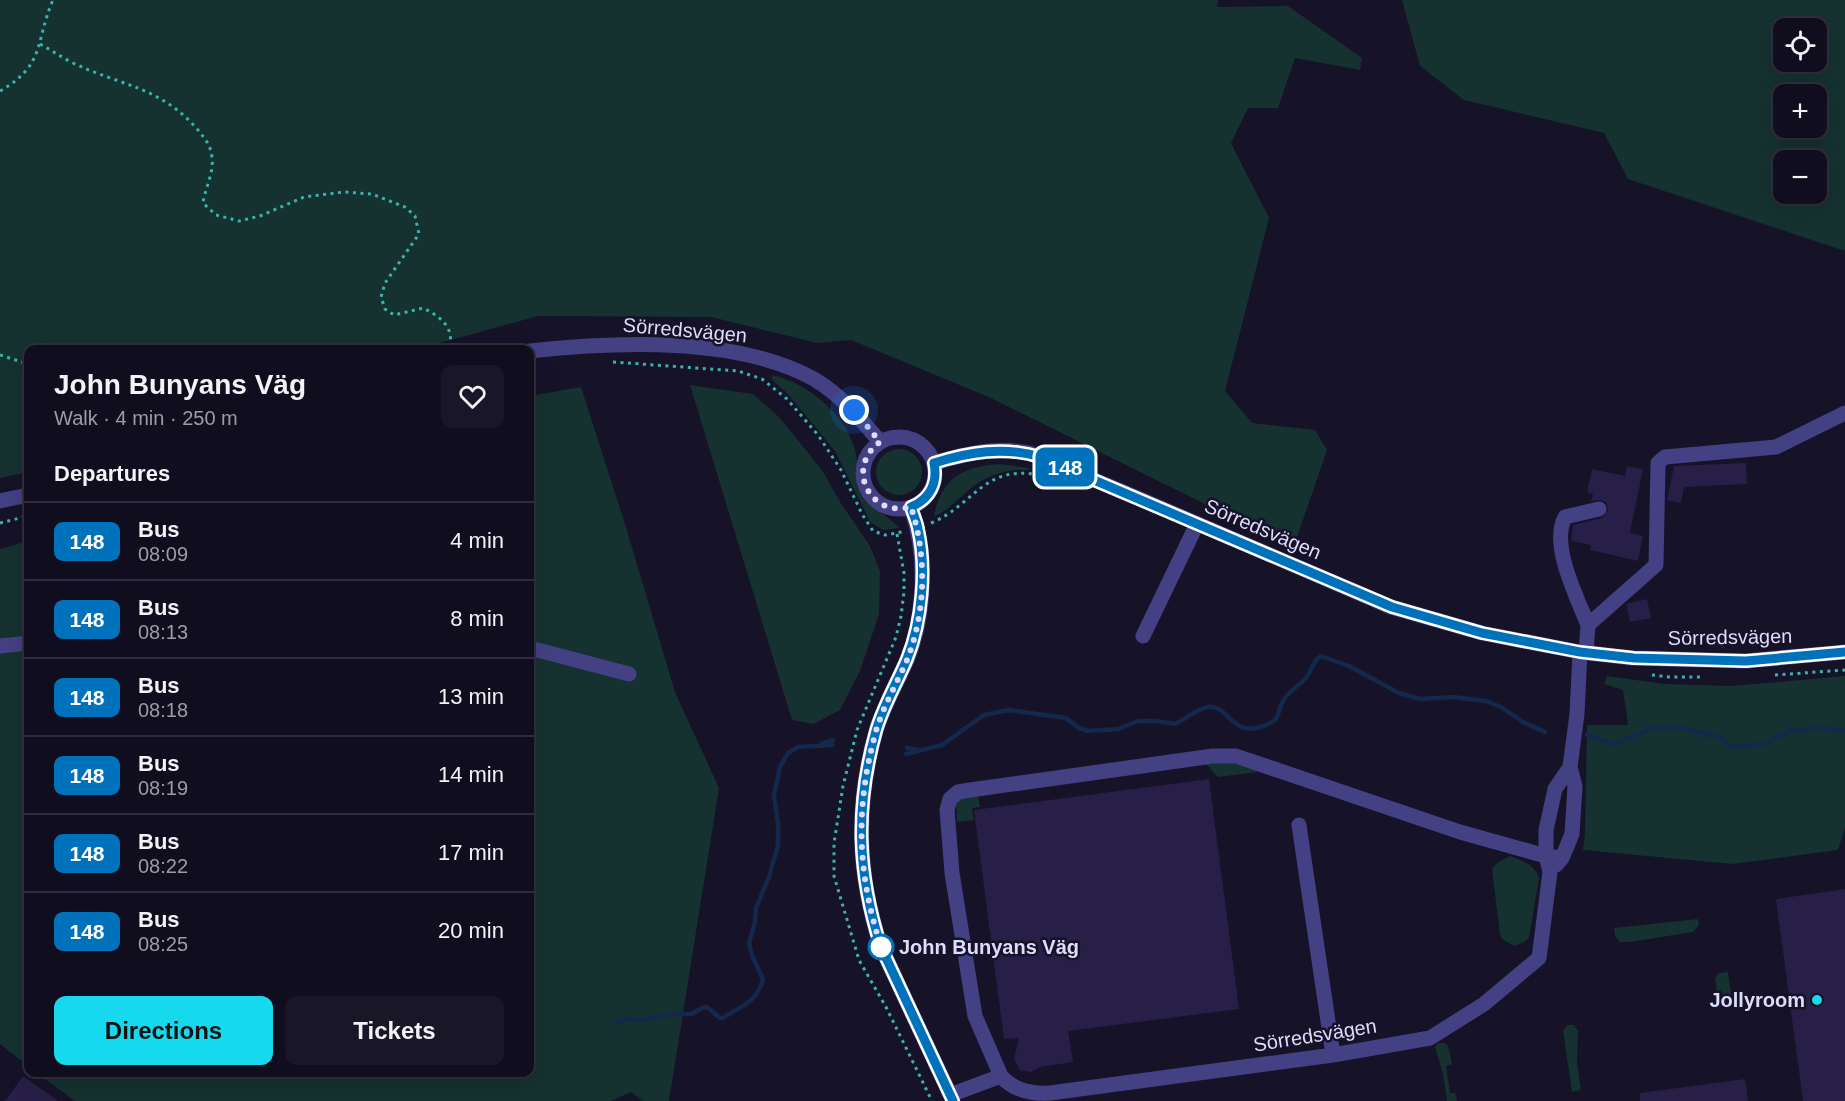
<!DOCTYPE html>
<meta charset="utf-8">
<style>
body{margin:0;font-family:Helvetica,sans-serif;background:#191727;color:#f1f3f6;height:100vh;display:flex;flex-direction:column;font-size:22px;white-space:nowrap}
*{box-sizing:border-box;margin:0}
p{font-size:20px;color:#9c9ca4}
.icon{flex:none;width:33px;height:33px;fill:none;stroke:currentColor;stroke-width:2;stroke-linecap:round;stroke-linejoin:round}
.map{position:relative;flex:1;overflow:hidden}
.details{position:absolute;left:24px;top:345px;width:510px;height:732px;display:flex;flex-direction:column;background:#100e1e;border-radius:12px;box-shadow:0 6px 24px #0002,0 0 0 2px #302e3c}
.details>*{flex:none}
.badge{padding:0 12px;border-radius:9px;font-size:21px;line-height:39px}
.tools{position:absolute;left:1773px;top:18px;display:grid;gap:12px}
.tools a{display:grid;place-items:center;width:54px;height:54px;border-radius:12px;background:#100e1e;box-shadow:0 6px 24px #0002,0 0 0 2px #302e3c;font-size:30px}
.you{position:absolute;width:30px;height:30px;margin:-15px;border:4px solid #fff;border-radius:50%;background:#1a73e8;box-shadow:0 0 0 9px #1a73e833}
.map>.badge{position:absolute;translate:-50% -50%;box-shadow:0 0 0 3px #fff}
h2{padding:0 30px;font-size:22px;line-height:54px}
.round{display:grid;place-items:center;flex:none;width:63px;height:63px;border-radius:12px;background:#191727}
.head{display:flex;align-items:center;justify-content:space-between;height:102px;padding:0 30px}
h1{font-size:28px;font-weight:700;line-height:45px}
.button{display:flex;gap:12px;margin-top:auto;padding:12px 30px}
.button a{flex:1;height:69px;border-radius:12px;background:#16d9ee;color:#111;font-size:24px;font-weight:700;line-height:69px;text-align:center}
.button a+a{background:#191727;color:#f1f3f6}
ul{padding:0;list-style:none}
li{display:flex;align-items:center;gap:18px;height:78px;padding:0 30px;border-top:2px solid #302e3c}
li div{flex:1}
li b{display:block;font-size:22px}
li em{font-style:normal}
li .badge{min-width:66px;font-weight:700;text-align:center}
.map>svg:first-child{display:block}
</style>
<div class="map">
<svg width="1845" height="1101" viewBox="0 0 1845 1101">
<rect width="100%" height="100%" fill="#161228"/>
<path fill="#153130" fill-rule="evenodd" d="M 0,0 L 1218,0 L 1217,7 L 1288,6 L 1362,58 L 1360,70 L 1295,58 L 1278,108 L 1248,108 L 1231,143 L 1269,218 L 1225,391 L 1252,423 L 1315,430 L 1327,450 L 1295,543 L 1219,511 L 991,398 L 851,340 L 817,343 L 711,317 L 538,316 L 418,349 L 28,350 L 28,472 L 0,478 Z
M 1402,0 L 1845,0 L 1845,251 L 1628,179 L 1604,133 L 1464,100 L 1420,66 ZM 1784,28 L 1816,28 L 1816,62 L 1784,62 ZM 1784,94 L 1816,94 L 1816,128 L 1784,128 ZM 1784,160 L 1816,160 L 1816,194 L 1784,194 Z
M 772,375 C 809,383 849,417 856,454 C 859,467 853,478 859,491 C 867,509 887,513 899,528 L 883,530 L 870,522 L 835,451 L 787,393 L 772,380 Z
M 690,385 L 753,394 L 779,417 L 822,470 L 840,502 L 870,546 L 880,571 L 879,614 L 860,671 L 840,710 L 814,724 L 792,720 Z
M 581,387 L 625,524 L 675,692 L 719,788 L 669,1101 L 643,1101 L 631,1092 L 611,1101 L 75,1101 L 37,1073 L 530,1072 L 530,396 Z
M876 472a23 23 0 1 1 46 0a23 23 0 1 1-46 0Z
M 1000,464 L 1029,468 L 1028,470 C 1000,469 981,478 961,497 C 953,504 944,513 934,516 C 941,478 964,466 1000,464 Z
M 28,541 L 28,1066 L 0,1044 L 0,549 Z
M 1607,676 L 1664,684 L 1733,686 L 1845,676 L 1845,828 L 1838,850 L 1733,864 L 1583,850 L 1585,834 L 1587,725 L 1628,725 L 1623,690 L 1604,684 Z
M 1228,761 L 1257,768 L 1257,772 L 1218,777 L 1206,764 Z
M 978,796 L 980,807 L 972,808 L 974,820 L 957,822 L 956,802 L 961,798 Z
M 1510,856 C 1523,861 1534,864 1539,878 L 1529,938 L 1524,942 L 1514,946 L 1502,939 L 1500,935 L 1492,869 L 1497,863 Z
M 1698,919 L 1699,925 L 1693,932 L 1630,942 L 1620,942 L 1615,936 L 1614,928 Z
M 1728,972 L 1733,1005 L 1719,1007 L 1715,978 L 1719,973 Z
M 1568,1025 L 1574,1025 L 1578,1031 L 1577,1062 L 1581,1090 L 1572,1092 L 1563,1030 Z
M 1438,1043 L 1445,1043 L 1448,1046 L 1452,1064 L 1446,1066 L 1450,1093 L 1455,1093 L 1457,1101 L 1447,1101 L 1443,1074 L 1435,1047 Z"/>
<g fill="none" stroke-linecap="round" stroke-linejoin="round">
<path stroke="#13284b" stroke-width="4.5" d="M 1587,735 L 1613,744 L 1647,730 L 1662,727 L 1682,728 L 1718,737 L 1732,747 L 1760,745 L 1793,729 L 1805,731 L 1817,727 L 1845,731
M 821,744 L 833,740
M 907,748 L 919,750
M 906,754 L 942,745 L 984,715 L 1009,710 L 1066,718 L 1079,728 L 1088,731 L 1118,729 L 1138,721 L 1157,721 L 1175,724 C 1186,719 1196,709 1208,707 C 1230,704 1232,743 1270,723 C 1281,718 1277,710 1283,701 C 1288,691 1299,686 1306,678 C 1312,670 1312,661 1321,656 L 1349,666 L 1399,693 L 1420,699 L 1453,697 L 1486,701 L 1501,707 L 1523,722 L 1545,732
M 616,1023 L 625,1019 L 641,1020 L 673,1014 L 692,1014 L 702,1008 L 707,1007 L 720,1018 L 723,1018 C 743,1004 756,1004 763,979 L 752,955 L 749,943 L 755,922 L 756,908 L 769,877 L 778,845 L 778,823 L 774,795 L 780,767 L 788,753 L 798,747 L 832,745"/>
</g>
<path fill="#271f47" d="M 1746,463 L 1747,484 L 1684,487 L 1681,503 L 1667,500 L 1674,466 Z
M 1627,466 L 1643,469 L 1630,533 L 1643,536 L 1638,561 L 1590,550 L 1591,545 L 1571,541 L 1573,525 L 1602,518 L 1608,511 L 1606,502 L 1601,500 L 1591,501 L 1593,494 L 1587,493 L 1592,469 L 1625,476 Z
M 1647,599 L 1651,618 L 1630,622 L 1626,604 Z
M 1209,779 L 1239,1009 L 1068,1031 L 1073,1062 L 1040,1067 L 1031,1072 L 1020,1070 L 1014,1059 L 1019,1038 L 1004,1039 L 974,810 Z
M 1845,889 L 1845,1101 L 1803,1101 L 1776,899 Z
M 23,1076 L 58,1101 L 5,1101 Z
M 1745,1079 L 1748,1101 L 1640,1101 L 1640,1093 Z"/>
<g fill="none" stroke-linecap="round" stroke-linejoin="round">
<path stroke="#39b3ab" stroke-width="3" stroke-dasharray="3 4.5" stroke-linecap="butt" d="M 40,44 C 51,50 61,57 73,63 C 121,86 160,86 198,130 C 205,139 211,145 212,158 C 214,173 205,188 203,203 L 216,215 L 239,221 L 260,216 L 304,197 L 344,192 L 372,194 L 405,207 L 415,216 L 419,234 L 385,283 L 381,297 L 385,309 L 394,315 L 423,308 C 440,316 457,329 448,350
M 0,91 C 46,65 35,41 53,0
M 0,355 L 28,364
M 613,362 L 738,371 L 762,379 L 787,399 L 818,435 L 841,470 L 862,514 L 873,531 L 885,535 L 902,532
M 0,523 L 28,516
M 931,523 C 973,506 984,464 1039,475
M 897,534 L 904,573 L 904,592 L 901,616 L 896,637 L 857,730 L 843,786 L 834,843 L 834,876 L 859,960 L 886,1007 L 932,1101
M 1652,675 L 1669,677 L 1702,677
M 1775,675 L 1845,670"/>
<path stroke="#434183" stroke-width="15" d="M 530,351 C 615,342 737,336 814,379 C 841,395 860,418 880,442
M863 473a36 36 0 1 1 72 0a36 36 0 1 1-72 0Z
M 934,463 C 965,454 997,446 1029,453 L 1140,499 L 1391,607 L 1482,633 L 1580,652 L 1633,658 L 1746,661 L 1845,652
M 0,501 L 28,495
M 911,507 C 927,555 926,613 907,660 C 897,683 883,707 876,731 C 855,806 857,873 881,947 L 953,1101
M 1588,625 C 1577,597 1550,545 1565,517 L 1599,509
M 1143,636 L 1197,524
M 0,646 L 28,643
M 530,648 L 629,674
M 1586,653 L 1588,625 L 1656,565 L 1658,463 L 1665,457 L 1776,447 L 1845,413
M 1299,825 L 1333,1055
M 1562,858 L 1546,856 L 1460,832 L 1236,756 L 1213,756 L 970,790 L 958,792 L 950,799 L 947,810 L 952,873 L 975,1016 L 1001,1076 C 1013,1090 1032,1094 1050,1093 L 1333,1055 L 1430,1038 L 1484,1004 L 1539,958 L 1550,872 L 1546,856 L 1546,830 L 1555,789 L 1570,767
M 1556,865 L 1562,858 L 1572,834 L 1575,786 L 1570,767 L 1577,714 L 1580,652
M 950,1095 L 1001,1076"/>
</g>
<g fill="none" stroke-linecap="round" stroke-linejoin="round">
<g stroke="#fff" stroke-width="14">
<path id="line" d="M 953,1101 L 881,947 C 857,872 855,807 876,731 C 883,706 897,683 907,659 C 922,622 927,568 918,529 C 917,522 913,514 911,507 C 930,499 938,483 934,463 C 969,452 1004,446 1040,457 L 1392,607 L 1482,633 L 1580,652 L 1634,658 L 1746,661 L 1845,652"/>
</g>
<use href="#line" stroke="#0072bc" stroke-width="9"/>
<path stroke="#dfdbfc" stroke-width="6" stroke-dasharray="0 10.8" d="M 854,410 L 880,442 C 845,467 869,518 911,507 C 927,555 926,612 907,660 C 897,683 883,707 876,731 C 855,808 857,871 881,947"/>
</g>
<circle fill="#fff" stroke="#0072bc" stroke-width="3" cx="881" cy="947" r="12"/>
<circle fill="#16d9ee" stroke="#161228" stroke-width="2" cx="1817" cy="1000" r="6"/>
<g text-anchor="middle" dominant-baseline="central" stroke-width="5" stroke-linejoin="round" paint-order="stroke">
<g font-size="20" fill="#dfdbfc" stroke="#161228">
<text transform="translate(685 330) rotate(5)">Sörredsvägen</text>
<text transform="translate(1263 529) rotate(23)">Sörredsvägen</text>
<text transform="translate(1730 637) rotate(-1)">Sörredsvägen</text>
<text transform="translate(1315 1035) rotate(-9)">Sörredsvägen</text>
</g>
<g font-size="20" font-weight="bold" fill="#dfdbfc" stroke="#161228" text-anchor="start">
<text x="899" y="947">John Bunyans Väg</text>
</g>
<g font-size="20" font-weight="bold" fill="#dfdbfc" stroke="#161228" text-anchor="end">
<text x="1805" y="1000">Jollyroom</text>
</g>
</g>
</svg>
<div class="tools">
<a><svg class="icon" aria-label="locate" viewBox="0 0 24 24"><circle cx="12" cy="12" r="6"/><path d="M12 2v4M12 18v4M2 12h4M18 12h4"/></svg></a>
<a>+</a>
<a>−</a>
</div>
<div class="you" style="left:854px;top:410px"></div>
<b class="badge" style="left:1065px;top:467px;background:#0072bc;color:#fff">148</b>
<section class="details">
<div class="head"><div><h1>John Bunyans Väg</h1><p>Walk · 4 min · 250 m</p></div><a class="round"><svg class="icon" aria-label="heart" viewBox="0 0 24 24"><path d="M12 20l-8-8c-3-5 5-10 8-4 3-6 11-1 8 4z"/></svg></a></div>
<h2>Departures</h2>
<ul>
<li><span class="badge" style="background:#0072bc;color:#fff">148</span><div><b>Bus</b><p>08:09</p></div><em>4 min</em></li>
<li><span class="badge" style="background:#0072bc;color:#fff">148</span><div><b>Bus</b><p>08:13</p></div><em>8 min</em></li>
<li><span class="badge" style="background:#0072bc;color:#fff">148</span><div><b>Bus</b><p>08:18</p></div><em>13 min</em></li>
<li><span class="badge" style="background:#0072bc;color:#fff">148</span><div><b>Bus</b><p>08:19</p></div><em>14 min</em></li>
<li><span class="badge" style="background:#0072bc;color:#fff">148</span><div><b>Bus</b><p>08:22</p></div><em>17 min</em></li>
<li><span class="badge" style="background:#0072bc;color:#fff">148</span><div><b>Bus</b><p>08:25</p></div><em>20 min</em></li>
</ul>
<div class="button"><a>Directions</a><a>Tickets</a></div>
</section>
</div>
